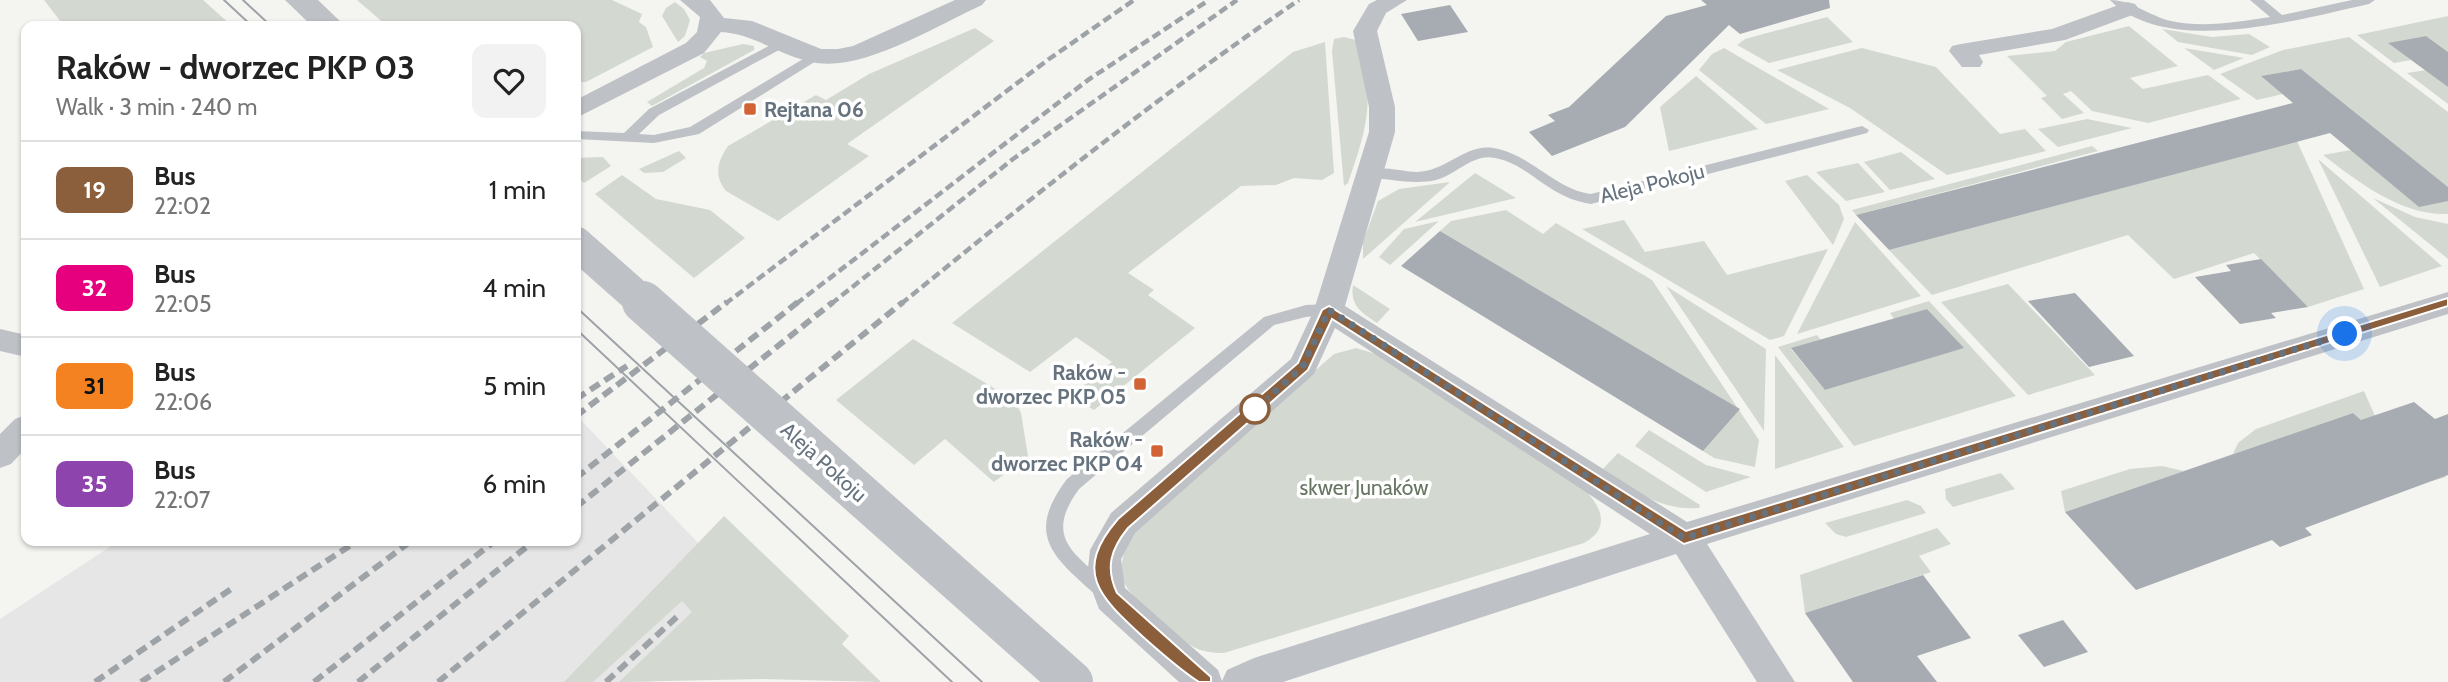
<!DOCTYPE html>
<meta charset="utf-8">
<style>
body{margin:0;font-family:Cabin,sans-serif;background:#f2f2f2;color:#222;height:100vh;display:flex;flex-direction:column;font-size:26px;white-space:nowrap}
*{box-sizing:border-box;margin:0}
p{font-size:23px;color:#767676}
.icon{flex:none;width:38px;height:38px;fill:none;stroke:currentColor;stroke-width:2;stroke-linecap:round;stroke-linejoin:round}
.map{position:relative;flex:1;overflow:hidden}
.side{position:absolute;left:21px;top:21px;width:560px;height:525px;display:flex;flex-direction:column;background:#fff;border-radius:14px;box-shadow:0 2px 5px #0004}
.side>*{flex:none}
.badge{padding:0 14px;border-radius:10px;font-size:24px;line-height:46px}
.you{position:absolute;width:35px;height:35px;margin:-18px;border:5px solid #fff;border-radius:50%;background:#1a73e8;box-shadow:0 0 0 10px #1a73e833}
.map>.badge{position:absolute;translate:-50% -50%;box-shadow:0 0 0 4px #fff}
.round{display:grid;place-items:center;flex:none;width:74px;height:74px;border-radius:14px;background:#f2f2f2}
.summary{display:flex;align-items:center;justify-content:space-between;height:119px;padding:0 35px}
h1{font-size:33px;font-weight:700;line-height:52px}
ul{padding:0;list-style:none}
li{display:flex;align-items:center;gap:21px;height:98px;padding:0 35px;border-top:2px solid #e0e0e0}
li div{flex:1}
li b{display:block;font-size:26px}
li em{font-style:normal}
li .badge{min-width:77px;font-weight:700;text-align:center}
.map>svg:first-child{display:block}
</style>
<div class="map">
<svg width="2448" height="682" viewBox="0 0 2448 682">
<rect width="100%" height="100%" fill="#f4f4f1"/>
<path fill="#e5e6e5" d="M 576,415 L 741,588 L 653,682 L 0,682 L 0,619 L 119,541 L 576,541 Z"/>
<path fill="#d3d9d1" d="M 44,0 L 203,0 L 232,26 L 64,26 Z
M 357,0 L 612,0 L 642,14 L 639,22 L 646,27 L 653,47 L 586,82 L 576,82 L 576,26 L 387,26 Z
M 675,2 L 684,9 L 690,20 L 685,36 L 678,42 L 662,16 L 666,8 Z
M 2448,16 L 2448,52 L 2426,36 L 2390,43 L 2411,60 L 2394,63 L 2357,35 Z
M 1827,17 L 1853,42 L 1769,63 L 1737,45 L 1745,39 Z
M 2129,26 L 2178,66 L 2130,78 L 2143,89 L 2208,75 L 2241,99 L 2148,123 L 2092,111 L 2071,91 L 2063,94 L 2084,113 L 2062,119 L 2041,98 L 2047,96 L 2007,56 L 2055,51 L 2066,42 Z
M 975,28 L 994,41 L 847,144 L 869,156 L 778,221 L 726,191 C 713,175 718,161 728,146 L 816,95 L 826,100 L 869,74 Z
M 2162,29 L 2212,37 L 2249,34 L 2270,47 L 2252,55 L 2178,42 Z
M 1344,37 L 1356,40 C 1377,97 1367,128 1348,183 L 1344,186 L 1332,51 L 1334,39 Z
M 2349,37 L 2448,112 L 2448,187 L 2301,69 L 2262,76 L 2283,94 L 2257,100 L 2220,74 L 2283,50 Z
M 1325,42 L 1334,173 L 1322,180 L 1294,178 L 1276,185 L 1241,186 L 1128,273 L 1154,290 L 1148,295 L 1195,328 L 1094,410 L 1071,396 L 1112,362 L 1076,337 L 1030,372 L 952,323 L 1293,52 Z
M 743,44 L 754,46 L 754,50 L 652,106 L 647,102 L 704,68 L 707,61 L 700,57 L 704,53 Z
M 1724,48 L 1829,109 L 1766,124 L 1699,70 L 1712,54 Z
M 1862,48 L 1936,67 L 2000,134 L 2025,129 L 2046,151 L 1947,175 L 1850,108 L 1777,70 Z
M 2184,48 L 2244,58 L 2214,70 Z
M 2426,70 L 2448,87 L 2448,104 L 2407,73 Z
M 1696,76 L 1758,129 L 1669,151 L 1660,107 Z
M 2087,119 L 2132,128 L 2058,147 L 2038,129 Z
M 2297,141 L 2364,289 L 2308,307 L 2254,253 L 2174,279 L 2128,235 L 1932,295 L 1889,250 Z
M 2092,146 L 2098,151 L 1856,215 L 1852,210 Z
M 2351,150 L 2448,201 L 2448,214 C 2402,216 2358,182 2323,155 Z
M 679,151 L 686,158 L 663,172 L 644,173 L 639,169 Z
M 1901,152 L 1935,179 L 1890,190 L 1864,162 Z
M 603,157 L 611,166 L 584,183 L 576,176 L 576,158 Z
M 2318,159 L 2442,266 L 2380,287 Z
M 1858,163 L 1885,192 L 1846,201 L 1816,172 Z
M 1475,173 L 1516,198 L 1415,222 Z
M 622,175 L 656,199 L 710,210 L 745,238 L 694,278 L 595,194 Z
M 1807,175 L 1839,205 L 1844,219 L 1833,245 L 1785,181 Z
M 1450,182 L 1363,259 L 1363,242 L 1378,201 L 1399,189 Z
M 2373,198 L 2415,217 L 2448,224 L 2448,259 Z
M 1506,210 L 1543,234 L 1556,223 L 1652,280 L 1759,440 L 1755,467 L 1714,458 L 1703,451 L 1739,409 L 1440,231 L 1451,221 Z
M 1624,220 L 1645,252 L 1704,241 L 1727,275 L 1828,249 L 1784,336 L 1770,340 L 1582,229 Z
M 1439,221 L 1390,265 L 1379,257 L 1404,229 Z
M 1855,222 L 1921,296 L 1797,334 Z
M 2008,284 L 2095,375 L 2028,395 L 1941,302 Z
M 1353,285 L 1390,309 L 1377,323 C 1361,312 1350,306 1353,285 Z
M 1666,286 L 1766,349 L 1764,431 Z
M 1929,301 L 2016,396 L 1854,446 L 1778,347 L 1817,335 L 1821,340 L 1791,349 L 1825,390 L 1963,348 L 1927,309 L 1894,319 L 1890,313 Z
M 913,339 L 1015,401 L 1021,413 L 1028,456 L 994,482 L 945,439 L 914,465 L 836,400 Z
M 1356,348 L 1379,355 L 1584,489 C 1603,508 1610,529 1584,543 L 1224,653 C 1213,653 1202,652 1192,646 C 1175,636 1127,597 1123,579 C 1119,560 1126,543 1136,528 L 1334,354 Z
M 1775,355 L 1844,447 L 1775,469 Z
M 2364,391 L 2375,416 L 2446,477 L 2432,481 L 2353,413 L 2233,454 L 2238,443 L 2256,429 Z
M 1649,430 L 1706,465 L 1751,477 L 1706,492 L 1635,446 Z
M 1618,453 L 1700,505 L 1699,508 C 1661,511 1634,490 1601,471 Z
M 2162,466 L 2184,471 L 2065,512 L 2061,491 L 2130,469 Z
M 2001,473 L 2015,489 L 1953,507 L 1946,499 L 1945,489 Z
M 1907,500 L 1921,506 L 1926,513 L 1846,537 L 1836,534 L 1825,523 Z
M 724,516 L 849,636 L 842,644 L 881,682 L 761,679 L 619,682 L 692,612 L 682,601 L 593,682 L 564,682 Z
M 1937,528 L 1951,544 L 1919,556 L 1931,572 L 1805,613 L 1800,575 Z"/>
<path fill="#a6acb1" d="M 1701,0 L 1829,0 L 1830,8 L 1740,34 L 1729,25 L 1625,127 L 1552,156 L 1529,132 L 1555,121 L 1548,115 L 1569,107 L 1666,16 L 1707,5 Z
M 1450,5 L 1468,32 L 1418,41 L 1401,14 Z
M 2426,36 L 2448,52 L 2448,87 L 2388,43 Z
M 2301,69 L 2448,187 L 2448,201 L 2419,207 L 2330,133 L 1889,250 L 1856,215 L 2293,103 L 2261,76 Z
M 1440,231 L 1716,395 L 1740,409 L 1703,451 L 1401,266 Z
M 2261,259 L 2308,307 L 2271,313 L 2276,318 L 2240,324 L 2195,277 L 2231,271 L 2226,265 Z
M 2075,293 L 2134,356 L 2089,367 L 2028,301 Z
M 1927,309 L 1964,348 L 1825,390 L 1791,348 Z
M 2414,402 L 2435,419 L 2448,414 L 2448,475 L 2305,528 L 2312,535 L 2280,547 L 2272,540 L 2136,590 L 2065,512 L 2353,413 L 2361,420 Z
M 1923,575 L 1971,638 L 1917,656 L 1937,682 L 1853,682 L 1805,613 Z
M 2063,620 L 2088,652 L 2044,667 L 2018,635 Z"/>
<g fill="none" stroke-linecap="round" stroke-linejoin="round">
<path fill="#bec1c5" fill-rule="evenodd" d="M 2110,0 C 2132,0 2149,16 2171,21 C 2203,28 2238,22 2270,17 L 2250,0 L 2264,0 L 2282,15 L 2352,0 L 2375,0 L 2369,4 C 2300,19 2167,58 2110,0 Z
M 786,37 L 792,41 L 790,44 L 659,115 L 639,134 L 654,135 L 690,127 L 813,53 L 818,52 L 824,56 L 699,134 L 654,143 L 576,139 L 576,131 L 624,133 L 649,109 Z
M 1862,126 L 1869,130 L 1867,133 L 1591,204 C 1548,198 1529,164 1495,158 C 1473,153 1456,175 1436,180 C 1414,185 1392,179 1371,178 L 1364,173 C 1374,163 1402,172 1417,172 C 1445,172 1465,144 1493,148 C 1531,154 1554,189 1591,194 Z
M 1329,304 L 1337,310 L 1334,314 L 1306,317 L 1274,325 L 1079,489 C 1044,537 1073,553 1109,584 L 1112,590 L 1109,596 L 1103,598 L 1097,596 C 1052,556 1025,535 1067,479 L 1264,317 L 1306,305 Z"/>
<path fill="#bec1c5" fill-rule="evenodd" d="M 680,0 L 710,0 L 724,18 L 752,21 L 821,49 L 838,49 L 853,46 L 955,0 L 986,0 L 982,5 C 938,25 866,70 817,63 C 783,58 756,34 721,32 L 704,53 L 576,118 L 576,100 L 686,43 L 697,32 L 700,17 Z
M 1377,0 L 1407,0 L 1386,13 L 1377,31 L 1395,107 L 1395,132 L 1345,306 L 1687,522 L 2448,292 L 2448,314 L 1707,544 L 1795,682 L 1757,682 L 1676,554 L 1283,682 L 1179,682 L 1099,609 L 1087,577 L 1090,550 L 1111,513 L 1291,359 L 1314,310 L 1369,132 L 1369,107 L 1353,31 L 1369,4 ZM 1335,328 L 1650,534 L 1254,658 L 1227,670 L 1222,681 L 1218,670 L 1125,588 L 1121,559 L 1135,533 L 1314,374 Z
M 2127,2 L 2135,4 L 2139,9 L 2135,14 L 2065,40 L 1979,55 L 1983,62 L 1980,67 L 1962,67 L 1949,51 L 1952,46 L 1961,44 L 2052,29 Z
M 0,329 L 26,335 L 26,357 L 0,351 Z
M 26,415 L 26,448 L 11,464 L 0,468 L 0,434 L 15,419 Z"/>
<path fill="#bec1c5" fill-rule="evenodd" d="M 285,0 L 318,0 L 345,26 L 312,26 Z"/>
<path stroke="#9ea3a8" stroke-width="2" d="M 224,0 L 252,26
M 243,0 L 271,26
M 576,307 L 982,682
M 576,329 L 952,682"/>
<path stroke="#9ea3a8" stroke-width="4.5" stroke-dasharray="9 4.5" stroke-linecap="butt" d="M 725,304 L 1049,59 L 1134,0
M 796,304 L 1088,80 L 1209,0
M 831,304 L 1013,159 L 1237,0
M 901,304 C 1031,198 1161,94 1299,0"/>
<path stroke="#9ea3a8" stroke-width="6" stroke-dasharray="11 6" stroke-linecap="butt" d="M 576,399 L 627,366
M 576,416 L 727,302
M 576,478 L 798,302
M 576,507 L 833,302
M 95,682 L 234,587
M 141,682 L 357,541
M 224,682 L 411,541
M 314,682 L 495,541
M 358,682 L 534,541
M 438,682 L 903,302
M 606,682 L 680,614"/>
<path stroke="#bec1c5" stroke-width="33" d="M 576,243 L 645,304"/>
<path stroke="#bec1c5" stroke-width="42" d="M 643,302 L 1072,682"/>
</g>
<path fill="#8b5e3c" stroke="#fff" stroke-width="2" d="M 2448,298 L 2448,306 L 1684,544 L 1332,319 L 1308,370 L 1128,528 C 1111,549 1105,567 1117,593 L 1211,677 L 1211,682 L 1199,682 C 1180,670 1161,653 1142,636 C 1100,597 1072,572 1118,519 L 1298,363 L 1322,310 L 1329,306 L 1686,531 Z"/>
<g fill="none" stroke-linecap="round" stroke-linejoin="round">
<path stroke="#66737f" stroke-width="7" stroke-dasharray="0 12.6" d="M 1255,409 L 1247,417 L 1303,366 L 1329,310 L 1684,538 L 2345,334"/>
</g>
<g fill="#d16334" stroke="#fff" stroke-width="2.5">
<rect x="743" y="102" width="14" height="14" rx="3.5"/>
<rect x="1133" y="377" width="14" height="14" rx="3.5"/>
<rect x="1150" y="444" width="14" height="14" rx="3.5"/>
</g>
<circle fill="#fff" stroke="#8b5e3c" stroke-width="3.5" cx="1255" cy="409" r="14"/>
<g text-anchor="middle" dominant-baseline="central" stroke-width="7" stroke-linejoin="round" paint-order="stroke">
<g font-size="21" font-weight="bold" fill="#66737f" stroke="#fff" text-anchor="end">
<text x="764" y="109" text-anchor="start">Rejtana 06</text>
<text x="1126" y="372">Raków -<tspan x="1126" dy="24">dworzec PKP 05</tspan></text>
<text x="1143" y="439">Raków -<tspan x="1143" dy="24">dworzec PKP 04</tspan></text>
</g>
<g font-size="21" fill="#66737f" stroke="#fff">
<text transform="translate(1652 183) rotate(-14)">Aleja Pokoju</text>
<text transform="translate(824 462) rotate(42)">Aleja Pokoju</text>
</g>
<g font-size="21" fill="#677764" stroke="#fff">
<text x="1364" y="487">skwer Junaków</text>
</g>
</g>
</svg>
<div class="you" style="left:2345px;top:334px"></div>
<section class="side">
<div class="summary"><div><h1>Raków - dworzec PKP 03</h1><p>Walk · 3 min · 240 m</p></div><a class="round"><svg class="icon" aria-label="heart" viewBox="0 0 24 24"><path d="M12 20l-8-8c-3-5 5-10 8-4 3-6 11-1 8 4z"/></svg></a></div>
<ul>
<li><span class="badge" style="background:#8b5e3c;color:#fff">19</span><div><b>Bus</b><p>22:02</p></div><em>1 min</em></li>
<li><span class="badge" style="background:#e6007e;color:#fff">32</span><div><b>Bus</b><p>22:05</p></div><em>4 min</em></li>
<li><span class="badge" style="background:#f58220;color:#111">31</span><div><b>Bus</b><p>22:06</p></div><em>5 min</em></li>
<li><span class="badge" style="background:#8e44ad;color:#fff">35</span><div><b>Bus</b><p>22:07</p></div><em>6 min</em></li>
</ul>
</section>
</div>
